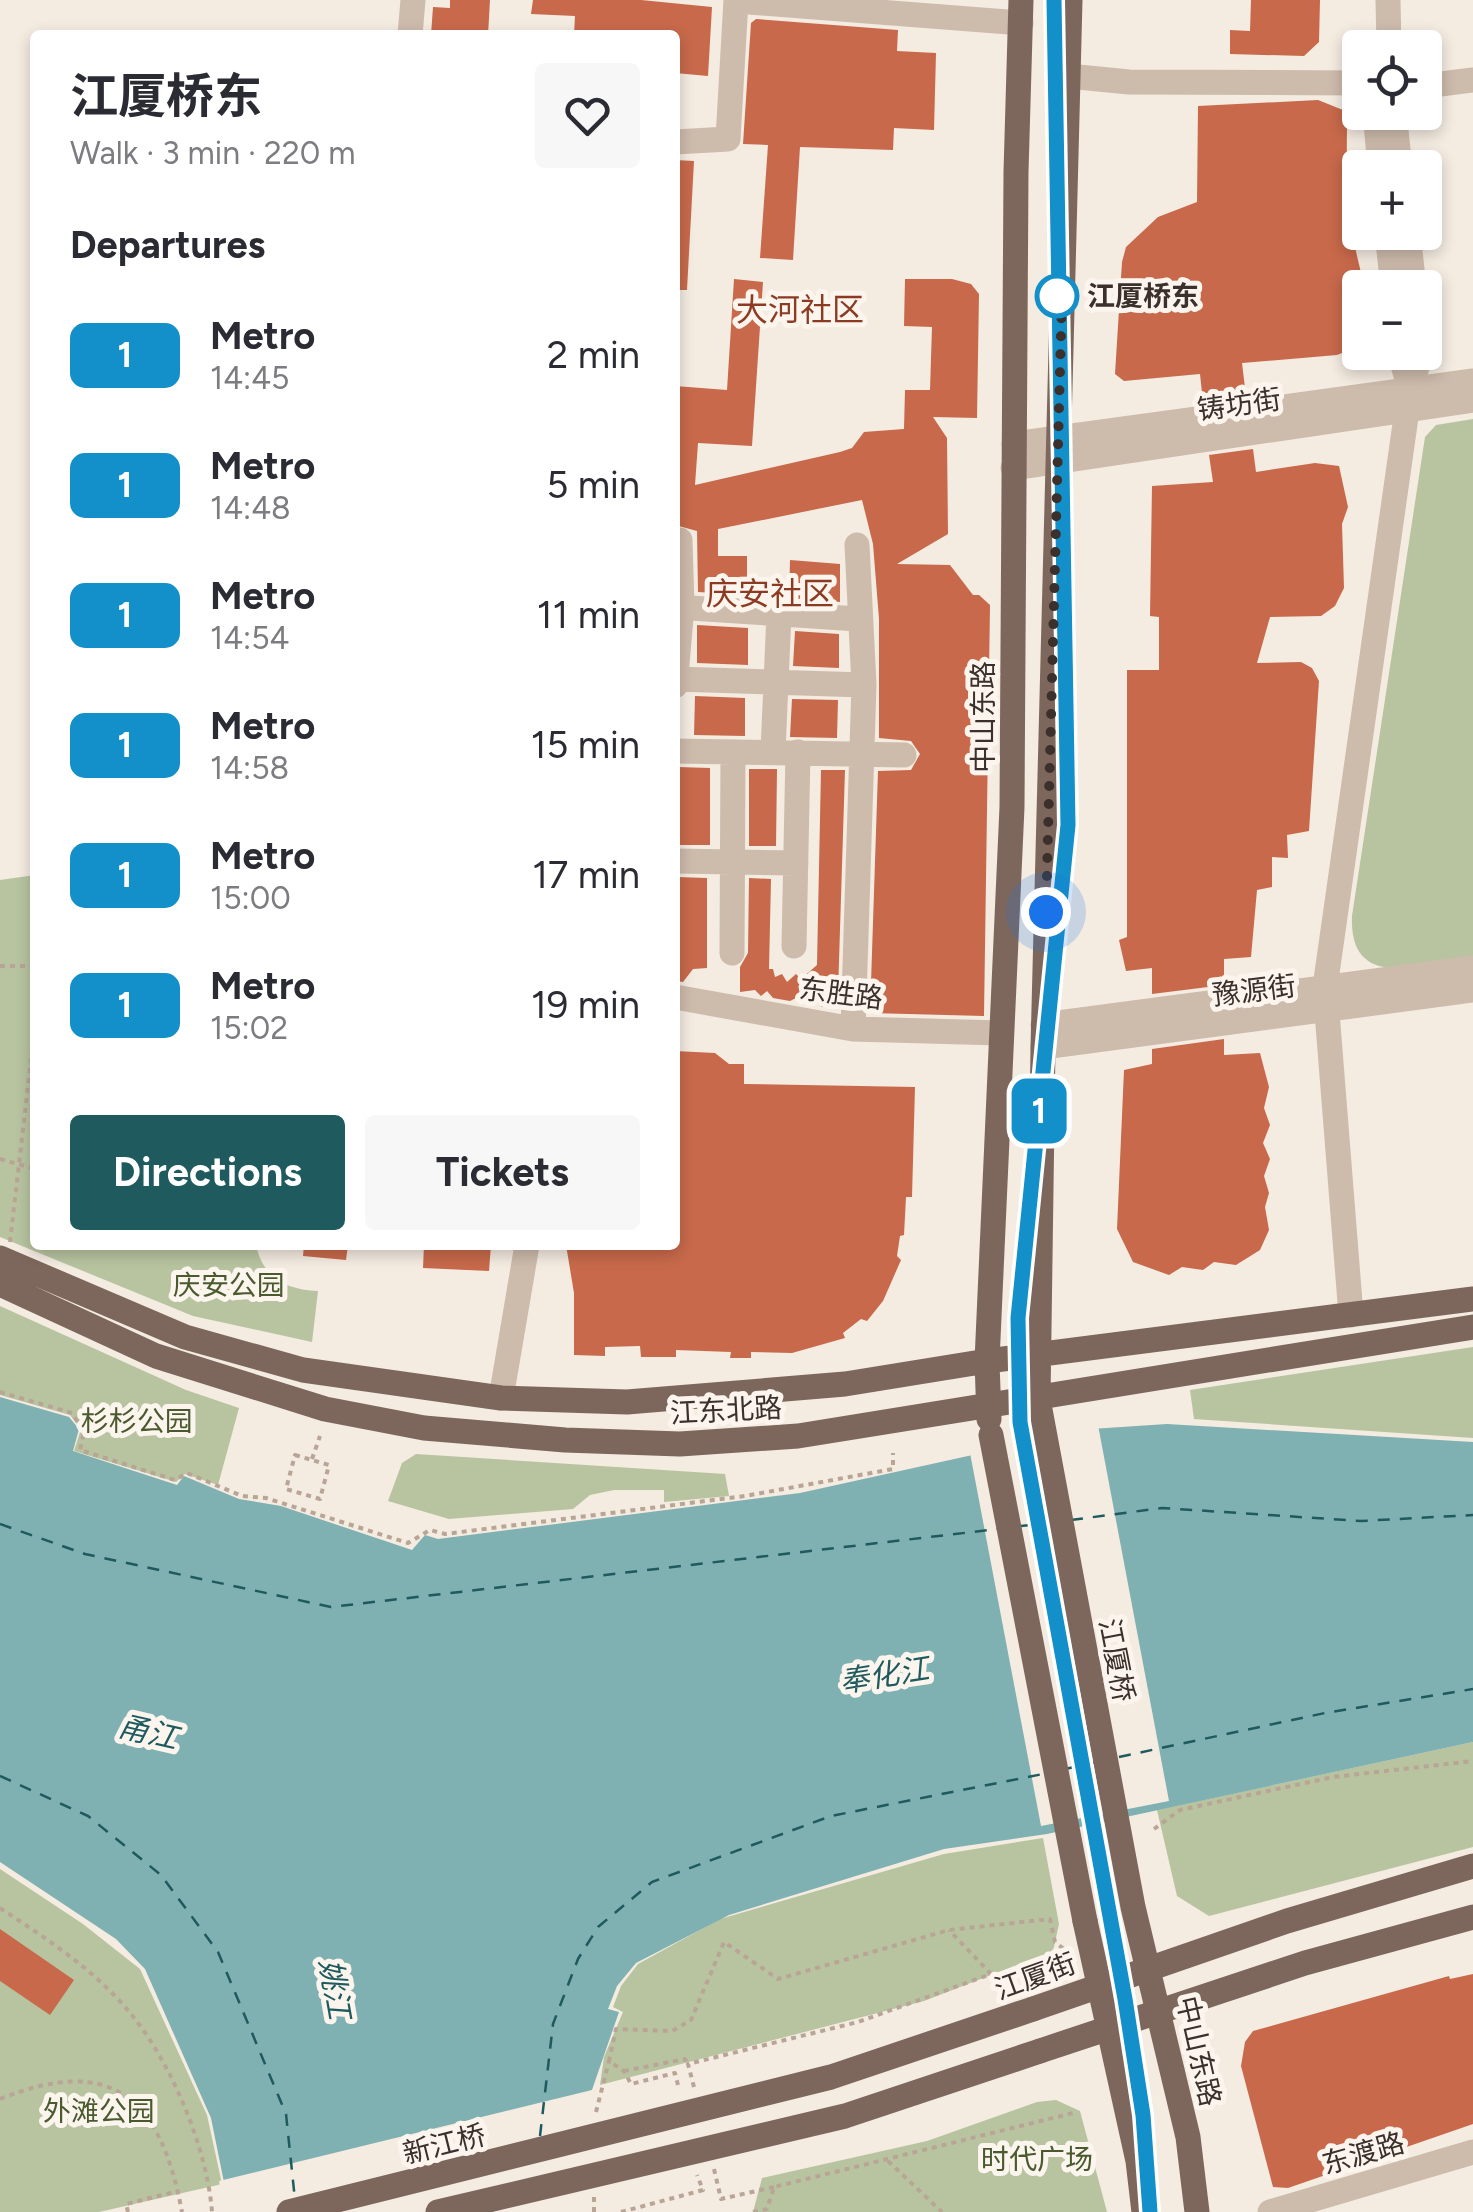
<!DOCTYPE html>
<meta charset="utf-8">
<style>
body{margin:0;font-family:Figtree,"Noto Sans SC",sans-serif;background:#f7f7f7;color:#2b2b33;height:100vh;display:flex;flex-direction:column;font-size:38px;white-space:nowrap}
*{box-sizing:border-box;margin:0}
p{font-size:32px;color:#7c7c81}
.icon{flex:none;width:55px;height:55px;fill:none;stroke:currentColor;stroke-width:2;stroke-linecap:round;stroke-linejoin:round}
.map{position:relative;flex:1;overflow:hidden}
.panel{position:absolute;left:30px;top:30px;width:650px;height:1220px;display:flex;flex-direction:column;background:#fff;border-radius:10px;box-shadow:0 5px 15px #0003}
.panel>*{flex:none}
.badge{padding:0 20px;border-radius:15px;font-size:35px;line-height:65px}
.controls{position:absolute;left:1342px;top:30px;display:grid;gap:20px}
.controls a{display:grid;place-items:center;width:100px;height:100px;border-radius:10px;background:#fff;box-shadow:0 5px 15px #0003;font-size:50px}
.you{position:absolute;width:50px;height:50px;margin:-25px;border:8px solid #fff;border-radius:50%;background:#1a73e8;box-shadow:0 0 0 15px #1a73e833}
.map>.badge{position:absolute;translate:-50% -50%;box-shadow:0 0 0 5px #fff}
h2{padding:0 40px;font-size:38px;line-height:90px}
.round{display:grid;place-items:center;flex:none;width:105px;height:105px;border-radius:10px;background:#f7f7f7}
.summary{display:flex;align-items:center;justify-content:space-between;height:170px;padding:0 40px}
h1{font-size:48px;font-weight:700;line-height:75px}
.cta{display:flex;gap:20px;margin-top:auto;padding:20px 40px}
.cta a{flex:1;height:115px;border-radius:10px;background:#1f5a5e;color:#fff;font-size:40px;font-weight:700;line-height:115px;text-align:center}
.cta a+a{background:#f7f7f7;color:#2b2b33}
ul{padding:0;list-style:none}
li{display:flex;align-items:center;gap:30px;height:130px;padding:0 40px}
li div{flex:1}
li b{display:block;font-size:38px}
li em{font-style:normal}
li .badge{min-width:110px;font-weight:700;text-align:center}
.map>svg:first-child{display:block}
</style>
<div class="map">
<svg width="1473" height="2212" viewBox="0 0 1473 2212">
<rect width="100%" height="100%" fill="#f4ebe1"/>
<path fill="#b8c4a0" d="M 1473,419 L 1473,958 C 1421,964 1349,993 1352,916 L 1425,437 L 1436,425 Z
M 35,875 L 35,1245 L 256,1245 C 263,1278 287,1290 318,1291 L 312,1342 L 193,1316 L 0,1237 L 0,880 Z
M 0,1306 L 186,1390 L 239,1408 L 218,1485 L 185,1474 L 176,1482 L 74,1451 L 81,1429 L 70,1415 L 0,1395 Z
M 1473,1347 L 1473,1438 L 1194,1419 L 1190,1390 Z
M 416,1454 L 725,1474 L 729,1496 L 664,1502 L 664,1490 L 614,1490 L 590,1495 L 573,1509 L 449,1519 L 388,1501 L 402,1463 Z
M 1473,1742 L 1473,1847 L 1209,1916 L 1177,1896 L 1157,1810 Z
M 1043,1838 L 1059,1924 L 1053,1951 L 924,2001 L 600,2085 L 604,2057 L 623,2012 L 613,2007 L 621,1986 L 638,1964 L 720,1919 L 944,1854 Z
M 0,1869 L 83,1924 L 140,1969 L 207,2115 L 222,2184 L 99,2212 L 0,2212 Z
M 1056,2100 L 1080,2111 L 1107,2212 L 753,2212 L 762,2178 L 927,2141 L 1037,2102 Z"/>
<path fill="#7fb0b2" d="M 0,1397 L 69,1417 L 79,1429 L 73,1451 L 177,1485 L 184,1476 L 239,1499 L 281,1506 L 412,1550 L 425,1535 L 438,1539 L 800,1493 L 1091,1429 L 1167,1424 L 1473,1442 L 1473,1742 L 1047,1834 L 944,1849 L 729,1915 L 636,1963 L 617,1986 L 608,2009 L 619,2012 L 584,2113 L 230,2212 L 211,2118 L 145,1969 L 116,1939 L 0,1862 Z"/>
<path fill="#f4ebe1" d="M 1098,1425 L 1169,1801 L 1041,1826 L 970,1453 Z
M 596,2089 L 589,2114 L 586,2212 L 225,2212 L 219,2181 Z"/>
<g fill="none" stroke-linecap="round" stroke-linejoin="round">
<path stroke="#1f5a5e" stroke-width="2.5" stroke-dasharray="12 10" stroke-linecap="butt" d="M 1071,1520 L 1162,1508 L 1361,1521 L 1473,1515
M 0,1524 L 85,1554 L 331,1607 L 998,1529
M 1021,1526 L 1048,1523
M 1119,1757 L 1325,1713 L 1473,1689
M 1065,1769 L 1097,1762
M 0,1776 L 88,1816 L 161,1875 L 218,1952 L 286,2114 L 295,2200
M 540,2136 L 553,2024 L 578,1959 L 598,1927 L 652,1882 L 831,1816 L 1043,1774"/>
</g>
<path fill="#c8694b" d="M 450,0 L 490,0 L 488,35 L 431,35 L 433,7 L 450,8 Z
M 533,0 L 641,0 L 712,7 L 708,76 L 675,73 L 675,35 L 574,35 L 575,16 L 531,14 Z
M 1251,0 L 1320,0 L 1319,42 L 1304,56 L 1230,54 L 1230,30 L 1250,31 Z
M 756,19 L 898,30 L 897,51 L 936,53 L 934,130 L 894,128 L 893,150 L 800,147 L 793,260 L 760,258 L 768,145 L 743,144 L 751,23 Z
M 1318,100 L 1343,110 L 1347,125 L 1346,238 L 1354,243 L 1362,277 L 1360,336 L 1352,349 L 1337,355 L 1242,363 L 1246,396 L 1203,402 L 1200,374 L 1124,381 L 1115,374 L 1122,262 L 1126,247 L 1158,217 L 1197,202 L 1198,106 Z
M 675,160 L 694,161 L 687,290 L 675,290 Z
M 734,279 L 763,282 L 752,446 L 698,443 L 695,485 L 840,452 L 852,448 L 864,432 L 904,429 L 905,390 L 930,390 L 932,327 L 904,326 L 905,279 L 952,279 L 971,284 L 979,294 L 977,418 L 933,417 L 947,438 L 948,534 L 897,564 L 950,565 L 973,595 L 979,595 L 990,605 L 984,1016 L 870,1013 L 878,771 L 911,770 L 920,754 L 911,741 L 879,738 L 879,619 L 873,544 L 862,500 L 718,529 L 718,556 L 747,556 L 747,595 L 698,592 L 697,531 L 675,525 L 675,386 L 727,390 Z
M 1253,449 L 1256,472 L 1315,463 L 1339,466 L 1348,507 L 1342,524 L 1344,588 L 1335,606 L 1321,616 L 1270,617 L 1257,663 L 1301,662 L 1312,668 L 1319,681 L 1309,831 L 1287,835 L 1288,858 L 1272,857 L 1272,887 L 1257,890 L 1251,957 L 1224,959 L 1224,985 L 1152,994 L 1152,968 L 1126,971 L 1119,940 L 1127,937 L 1127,670 L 1159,670 L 1159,617 L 1150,616 L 1152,486 L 1213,482 L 1209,455 Z
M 790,560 L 840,564 L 840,602 L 789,598 Z
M 697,625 L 748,628 L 748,665 L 697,663 Z
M 795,631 L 839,634 L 839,668 L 793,666 Z
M 695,696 L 745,698 L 745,736 L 694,735 Z
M 792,699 L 838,700 L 837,738 L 790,737 Z
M 678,767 L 710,768 L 710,845 L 677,845 Z
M 749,769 L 777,769 L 776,846 L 749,846 Z
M 821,770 L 845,770 L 838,993 L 832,994 L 822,1007 L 804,994 L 790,1001 L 773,998 L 767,991 L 761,996 L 755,990 L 740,992 L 740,967 L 748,953 L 749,878 L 771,879 L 769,969 L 773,969 L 775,977 L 782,974 L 787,982 L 796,974 L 801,979 L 817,965 Z
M 677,877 L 707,878 L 707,968 L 693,969 L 683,982 L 675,981 Z
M 1224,1039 L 1224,1055 L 1260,1053 L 1269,1087 L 1264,1108 L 1270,1125 L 1263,1143 L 1270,1159 L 1264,1176 L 1269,1193 L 1265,1207 L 1269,1230 L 1260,1250 L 1236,1265 L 1214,1262 L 1203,1270 L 1182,1267 L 1169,1275 L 1133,1262 L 1117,1229 L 1124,1070 L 1152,1064 L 1152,1049 Z
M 675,1051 L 715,1053 L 729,1064 L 744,1064 L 744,1084 L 915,1087 L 912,1197 L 906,1197 L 904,1235 L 900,1236 L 897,1256 L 901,1260 L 883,1301 L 867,1321 L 861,1319 L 843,1333 L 845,1338 L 792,1353 L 751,1352 L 751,1358 L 730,1358 L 731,1352 L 676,1350 L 676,1357 L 641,1357 L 640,1346 L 605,1347 L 605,1356 L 574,1355 L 574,1293 L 566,1245 L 675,1245 Z
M 304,1245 L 348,1245 L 346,1260 L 303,1256 Z
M 424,1245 L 491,1245 L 489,1271 L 423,1268 Z
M 0,1929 L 74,1980 L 50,2015 L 0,1981 Z
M 1473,1974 L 1473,2124 L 1288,2188 L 1273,2187 L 1241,2066 L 1245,2042 L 1253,2031 L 1449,1976 L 1450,1979 Z"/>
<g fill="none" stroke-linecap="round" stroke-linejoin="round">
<path stroke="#b9a596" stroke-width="4" stroke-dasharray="5 5" stroke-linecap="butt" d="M 0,966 L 35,966
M 0,1159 L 35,1169
M 10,1242 L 35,1025
M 0,1392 L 72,1413 L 84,1432 L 80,1450 L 175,1480 L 187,1473 L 242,1496 L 266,1498 L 408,1543 L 430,1530 L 445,1534 L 745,1496 L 893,1469 L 893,1453
M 295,1455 L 329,1465 L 320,1499 L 286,1489 Z
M 312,1459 L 320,1436
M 1154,1829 L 1180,1810 L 1333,1777 L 1473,1761
M 0,1908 C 47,1939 95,1970 131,2014 C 172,2064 207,2148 212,2212
M 624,2071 L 685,2059 L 688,2064
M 678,2085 L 675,2073 L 631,2084 L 624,2071 L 609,2061 L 616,2029 L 672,2031 L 691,2020 L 724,1942 L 778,1979 L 949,1930 L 1050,1919 L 1055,1942 L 1065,1950
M 694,2087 L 688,2064 L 858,2022 L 991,1974 L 949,1930
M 0,2099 C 114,2053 161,2100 182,2212
M 596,2112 L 609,2061
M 888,2161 L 942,2212
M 714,2169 L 721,2199 L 774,2187
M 128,2212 L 126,2204 L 178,2191
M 594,2212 L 594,2197
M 621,2212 L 703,2190 L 697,2175
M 753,2212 L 767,2209 L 774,2187 L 1073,2113"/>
<path stroke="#cdbbac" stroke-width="25" d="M 1388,0 L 1389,48
M 736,1 L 1021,23
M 410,35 L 413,0
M 1068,76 L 1129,82 L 1360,83
M 1425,86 L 1473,80
M 1375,112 L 1380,168
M 1394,112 L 1400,168
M 675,142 L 728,139 L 736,0
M 1387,232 L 1393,288
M 1408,232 L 1414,288
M 1399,352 L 1410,389
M 1014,444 L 1473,381
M 1013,468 L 1473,400
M 675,607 L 858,619
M 675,679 L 864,685
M 675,686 L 682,607 L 680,540
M 675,751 L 904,755
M 773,751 L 779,614
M 675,861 L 796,863
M 794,946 L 798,752
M 732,953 L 733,752
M 675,997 L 853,1029 L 1001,1033
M 1043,1025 L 1473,968
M 853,1029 L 864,685 L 857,545
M 1043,1047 L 1473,990
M 1351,1315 L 1325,987 L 1410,389 L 1422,352
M 501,1398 L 527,1245
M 1270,2212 L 1473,2152"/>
<path stroke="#7d675c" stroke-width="25" d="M 1070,0 L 1043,1047 L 1038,1399 L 1133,1907 L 1188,2137 L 1197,2212
M 0,1258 L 185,1337 L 303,1370 L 501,1398 L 627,1402 L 845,1384 L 987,1361 L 1473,1299
M 0,1284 L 156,1356 L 325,1409 L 424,1428 L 565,1440 L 680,1444 L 798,1436 L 1473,1327
M 989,1419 L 987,1361 L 1012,807 L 1016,172 L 1021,0
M 1085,1921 L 1138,2161 L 1144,2212
M 1033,2009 L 1287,1921 L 1473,1866
M 1040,2051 L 1305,1963 L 1473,1917"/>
<path stroke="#7d675c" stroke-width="25" d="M 991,1435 L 1085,1921
M 289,2212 L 831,2077 L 1033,2009
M 438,2212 L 845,2116 L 1040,2051"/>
</g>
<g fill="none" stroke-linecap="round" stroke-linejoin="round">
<g stroke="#fff" stroke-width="22">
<path id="line" d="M 1054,0 L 1068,825 L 1018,1318 L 1020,1422 L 1125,1999 L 1143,2115 L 1150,2212"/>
</g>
<use href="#line" stroke="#138fc9" stroke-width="15"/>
<path stroke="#3b302b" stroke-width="10" stroke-dasharray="0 18" d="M 1046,912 L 1062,293 L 1057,296"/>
</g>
<circle fill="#fff" stroke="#138fc9" stroke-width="5" cx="1057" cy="296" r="20"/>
<g text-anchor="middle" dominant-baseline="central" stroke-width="10" stroke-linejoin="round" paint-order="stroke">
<g font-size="28" font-weight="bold" fill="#3b302b" stroke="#fbf5ee" text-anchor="start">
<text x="1087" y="296">江厦桥东</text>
</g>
<g font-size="28" fill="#3b302b" stroke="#fbf5ee">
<text transform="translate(1239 404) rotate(-8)">铸坊街</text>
<text transform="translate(983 717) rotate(-90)">中山东路</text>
<text transform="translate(1254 990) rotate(-7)">豫源街</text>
<text transform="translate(841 993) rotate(7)">东胜路</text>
<text transform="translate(726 1410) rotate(-3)">江东北路</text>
<text transform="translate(1117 1660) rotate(79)">江厦桥</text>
<text transform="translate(1035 1976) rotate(-20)">江厦街</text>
<text transform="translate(1199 2051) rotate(77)">中山东路</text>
<text transform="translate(444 2144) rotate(-14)">新江桥</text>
<text transform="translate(1363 2153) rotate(-16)">东渡路</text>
</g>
<g font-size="28" fill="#4a5a2e" stroke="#fbf5ee">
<text x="229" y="1285">庆安公园</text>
<text x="137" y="1421">杉杉公园</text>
<text x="99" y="2111">外滩公园</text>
<text x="1037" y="2159">时代广场</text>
</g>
<g font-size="30" font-style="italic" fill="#1f5a5e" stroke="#fbf5ee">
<text transform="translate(884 1675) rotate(-9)">奉化江</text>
<text transform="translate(148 1732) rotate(13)">甬江</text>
<text transform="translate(335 1989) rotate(80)">姚江</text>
</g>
<g font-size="32" fill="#8c3b22" stroke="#fbf5ee">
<text x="800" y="310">大河社区</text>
<text x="770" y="594">庆安社区</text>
</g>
</g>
</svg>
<div class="controls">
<a><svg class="icon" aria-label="locate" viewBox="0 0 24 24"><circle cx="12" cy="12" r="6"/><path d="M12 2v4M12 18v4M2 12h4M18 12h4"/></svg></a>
<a>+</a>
<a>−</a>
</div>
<div class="you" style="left:1046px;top:912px"></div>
<b class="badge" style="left:1039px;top:1111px;background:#138fc9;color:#fff">1</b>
<section class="panel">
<div class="summary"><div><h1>江厦桥东</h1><p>Walk · 3 min · 220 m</p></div><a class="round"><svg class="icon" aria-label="heart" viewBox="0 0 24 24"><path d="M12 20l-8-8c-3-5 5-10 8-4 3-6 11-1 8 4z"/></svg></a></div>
<h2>Departures</h2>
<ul>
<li><span class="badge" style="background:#138fc9;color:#fff">1</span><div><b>Metro</b><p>14:45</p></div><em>2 min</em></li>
<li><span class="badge" style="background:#138fc9;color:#fff">1</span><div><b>Metro</b><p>14:48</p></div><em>5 min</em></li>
<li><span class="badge" style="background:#138fc9;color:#fff">1</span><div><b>Metro</b><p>14:54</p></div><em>11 min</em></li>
<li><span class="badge" style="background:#138fc9;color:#fff">1</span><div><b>Metro</b><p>14:58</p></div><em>15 min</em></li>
<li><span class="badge" style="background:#138fc9;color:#fff">1</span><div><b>Metro</b><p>15:00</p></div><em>17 min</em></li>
<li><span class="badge" style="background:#138fc9;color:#fff">1</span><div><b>Metro</b><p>15:02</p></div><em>19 min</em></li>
</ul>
<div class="cta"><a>Directions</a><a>Tickets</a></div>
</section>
</div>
